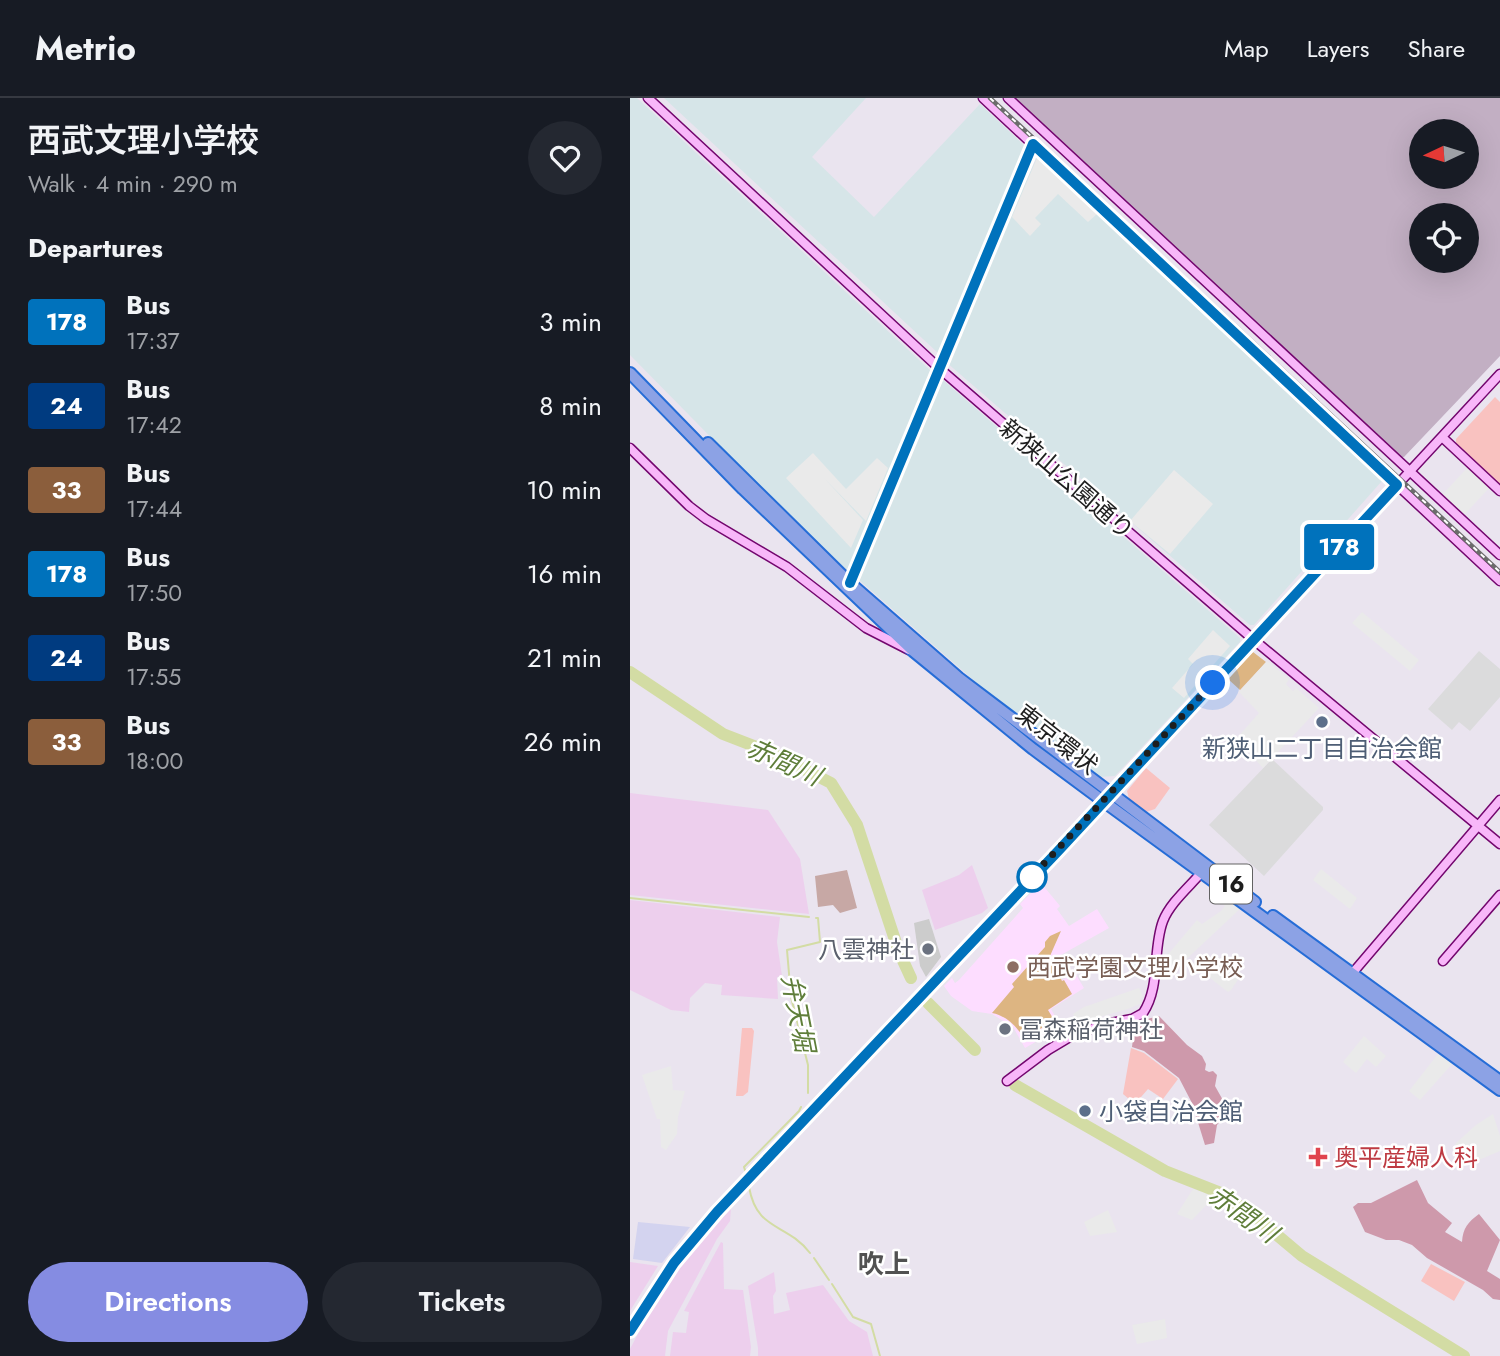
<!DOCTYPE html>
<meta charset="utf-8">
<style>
body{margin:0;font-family:Jost,"Noto Sans JP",sans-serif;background:#242831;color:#f1f3f6;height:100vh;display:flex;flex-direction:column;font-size:26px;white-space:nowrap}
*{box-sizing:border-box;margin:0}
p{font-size:23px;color:#9ea1a6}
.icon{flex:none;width:38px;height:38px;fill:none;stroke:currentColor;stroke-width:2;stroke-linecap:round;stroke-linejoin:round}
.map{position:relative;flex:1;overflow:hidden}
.side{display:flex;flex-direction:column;background:#171b24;width:630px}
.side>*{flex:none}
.badge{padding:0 14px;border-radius:5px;font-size:24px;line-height:46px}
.needle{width:46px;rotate:266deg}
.tools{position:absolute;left:779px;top:21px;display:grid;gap:14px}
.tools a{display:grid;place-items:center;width:70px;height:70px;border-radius:50%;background:#171b24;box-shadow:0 7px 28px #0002;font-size:35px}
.you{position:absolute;width:35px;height:35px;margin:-18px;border:5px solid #fff;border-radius:50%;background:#1a73e8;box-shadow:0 0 0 10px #1a73e833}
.map>.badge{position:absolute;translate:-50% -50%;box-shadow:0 0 0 4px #fff}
h2{padding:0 28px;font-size:26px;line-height:63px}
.round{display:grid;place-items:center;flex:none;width:74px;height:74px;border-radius:37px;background:#242831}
.headline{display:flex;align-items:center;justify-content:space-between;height:119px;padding:0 28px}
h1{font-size:33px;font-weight:600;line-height:52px}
.action{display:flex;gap:14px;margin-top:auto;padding:14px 28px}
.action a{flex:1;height:80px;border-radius:42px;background:#858ce2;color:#fff;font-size:28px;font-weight:600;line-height:80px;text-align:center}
.action a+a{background:#242831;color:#f1f3f6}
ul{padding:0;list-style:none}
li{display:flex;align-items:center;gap:21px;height:84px;padding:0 28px}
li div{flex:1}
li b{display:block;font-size:26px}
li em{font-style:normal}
li .badge{min-width:77px;font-weight:700;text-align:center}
header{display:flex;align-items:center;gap:42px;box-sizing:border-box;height:98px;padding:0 35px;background:#171b24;border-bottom:2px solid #363941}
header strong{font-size:33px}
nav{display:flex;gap:38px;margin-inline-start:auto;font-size:24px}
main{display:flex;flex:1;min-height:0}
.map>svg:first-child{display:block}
</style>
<header>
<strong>Metrio</strong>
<nav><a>Map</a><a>Layers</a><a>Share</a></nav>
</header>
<main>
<section class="side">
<div class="headline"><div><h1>西武文理小学校</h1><p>Walk · 4 min · 290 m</p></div><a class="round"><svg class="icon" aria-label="heart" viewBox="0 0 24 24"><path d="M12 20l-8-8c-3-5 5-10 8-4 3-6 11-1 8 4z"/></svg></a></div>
<h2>Departures</h2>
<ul>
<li><span class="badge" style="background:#0072bc;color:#fff">178</span><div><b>Bus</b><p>17:37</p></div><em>3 min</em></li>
<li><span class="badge" style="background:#003b80;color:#fff">24</span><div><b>Bus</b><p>17:42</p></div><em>8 min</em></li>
<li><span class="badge" style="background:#8b5e3c;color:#fff">33</span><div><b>Bus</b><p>17:44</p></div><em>10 min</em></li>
<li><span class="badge" style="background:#0072bc;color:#fff">178</span><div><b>Bus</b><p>17:50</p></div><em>16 min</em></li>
<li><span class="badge" style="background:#003b80;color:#fff">24</span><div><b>Bus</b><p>17:55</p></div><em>21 min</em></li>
<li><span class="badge" style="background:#8b5e3c;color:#fff">33</span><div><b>Bus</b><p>18:00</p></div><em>26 min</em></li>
</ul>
<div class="action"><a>Directions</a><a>Tickets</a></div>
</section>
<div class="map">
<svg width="870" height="1258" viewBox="0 0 870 1258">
<rect width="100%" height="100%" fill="#eae4ef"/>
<path fill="#dbdbdc" d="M 849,553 L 870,571 L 870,599 L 840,633 L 829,624 L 822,632 L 798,611 Z
M 642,661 L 693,709 L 693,712 L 634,778 L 579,727 Z"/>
<path fill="#d3d3ef" d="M 8,1124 L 60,1129 L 32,1165 L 3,1161 Z"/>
<path fill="#d6e5e8" d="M 0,0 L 7,0 L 302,274 L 218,476 L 176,436 L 0,257 Z
M 34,0 L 236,0 L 182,59 L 244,119 L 350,6 L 397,50 L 342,181 L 308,255 Z
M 407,59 L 752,381 L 752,383 L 624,527 L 620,527 L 316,264 L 354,174 Z
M 313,282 L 610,540 L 610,544 L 485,678 L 468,679 L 436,656 L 356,593 L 229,482 Z"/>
<path fill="#fdddff" d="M 411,785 L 430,808 L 427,811 L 439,828 L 467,811 L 479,830 L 422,862 L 432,882 L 445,875 L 454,890 L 421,911 L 427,922 L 428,931 L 395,950 L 383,929 L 362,916 L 342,913 L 321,898 L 314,888 L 322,880 L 325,885 L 329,882 L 393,810 L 390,806 Z"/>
<path fill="#ccc" d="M 299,821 L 311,859 L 296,879 L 290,868 L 284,825 Z"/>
<path fill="#c2afc3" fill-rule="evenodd" d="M 383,0 L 870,0 L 870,258 L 774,359 L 769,359 ZM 791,33 L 836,33 L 836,79 L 791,79 ZM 791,117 L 836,117 L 836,163 L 791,163 Z"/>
<path fill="#edcfed" d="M 0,695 L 138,712 L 170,761 L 179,816 L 0,797 Z
M 342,767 L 358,810 L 352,815 L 305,832 L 292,792 L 329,777 Z
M 0,802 L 150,819 L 147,844 L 152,878 L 147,879 L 148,901 L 91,897 L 92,887 L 75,885 L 60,900 L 59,914 L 41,912 L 0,892 Z
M 101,1109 L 100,1123 L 87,1141 L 38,1233 L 35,1258 L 0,1258 L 0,1251 L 9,1234 L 47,1173 Z
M 91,1144 L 93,1145 L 94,1191 L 113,1192 L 121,1249 L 120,1258 L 40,1258 L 43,1234 L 56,1235 L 59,1214 L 54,1213 Z
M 0,1164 L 28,1168 L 0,1213 Z
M 144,1174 L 146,1193 L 143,1198 L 144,1216 L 160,1212 L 156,1195 L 193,1187 L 219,1223 L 237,1234 L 243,1258 L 128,1258 L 128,1250 L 118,1188 Z"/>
<path fill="#ce99ab" d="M 529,918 L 557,947 L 572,958 L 576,966 L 575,972 L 579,974 L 583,973 L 587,977 L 585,988 L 599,1013 L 587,1027 L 584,1045 L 575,1047 L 562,1005 L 549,980 L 514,953 L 502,949 L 505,924 Z
M 787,1082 L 798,1105 L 822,1125 L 815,1134 L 832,1144 C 833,1130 838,1124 849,1116 L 870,1142 L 857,1173 L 870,1181 L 870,1202 L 863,1201 L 853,1192 L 797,1160 L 782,1147 L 769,1142 L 756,1142 L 735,1134 L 723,1109 L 728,1105 L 741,1105 Z"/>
<path fill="#c7a8a5" d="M 217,772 L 227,810 L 210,815 L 203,807 L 188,809 L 185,778 Z"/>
<path fill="#f9c2c0" d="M 865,299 L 870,304 L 870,387 L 826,345 L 826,341 Z
M 516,670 L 540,690 L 525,711 L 516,714 L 499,701 L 497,693 Z
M 112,930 L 122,930 L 124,933 L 118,994 L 113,998 L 106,998 Z
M 501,950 L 514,955 L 548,981 L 533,1001 L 518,991 L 505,1006 L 493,996 Z
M 801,1166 L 835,1184 L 824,1203 L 791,1183 Z"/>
<path fill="#ddb582" d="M 623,554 L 636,564 L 610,592 L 598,581 Z
M 431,833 L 420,858 L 432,883 L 434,882 L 442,896 L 418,912 L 424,922 L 395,941 C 386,928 377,918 362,915 L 384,889 L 382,886 L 415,849 L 415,844 L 420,838 Z"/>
<path fill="#eaeaea" d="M 407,60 L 467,116 L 458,124 L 428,96 L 405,120 L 411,126 L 400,138 L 382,119 Z
M 183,355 L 216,391 L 247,360 L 258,370 L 236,423 L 194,380 L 233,422 L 221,450 L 156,380 Z
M 838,369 L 860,389 L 834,417 L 812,397 Z
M 544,372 L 583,406 L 540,456 L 500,423 Z
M 732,514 L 789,562 L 780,573 L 722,525 Z
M 583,532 L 600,548 L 554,600 L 542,590 L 563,566 L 558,561 Z
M 637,563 L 659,581 L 656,586 L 663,593 L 666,590 L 689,610 L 633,670 L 606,641 L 629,615 L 609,594 Z
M 691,771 L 727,800 L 720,811 L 683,782 Z
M 596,799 L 612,809 L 546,871 L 535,860 L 567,822 L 572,826 L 591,813 L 595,808 L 591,805 Z
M 590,859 L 612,876 L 601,892 L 598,894 L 575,876 Z
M 509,890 L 513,899 L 510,901 L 512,905 L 498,911 L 448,925 L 443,916 L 454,909 Z
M 734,938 L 756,958 L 746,969 L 737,961 L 726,975 L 713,964 Z
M 808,956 L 823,965 L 790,1002 L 779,993 Z
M 41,968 L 43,992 L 55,993 L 48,1019 L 47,1036 L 36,1052 L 31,1049 L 30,1021 L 27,1021 L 12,977 Z
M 863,1016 L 870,1038 L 870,1053 L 837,1067 L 825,1046 L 846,1027 Z
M 563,1091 L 579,1096 L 583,1100 L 562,1122 L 547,1116 Z
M 478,1112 L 487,1134 L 460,1138 L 454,1124 Z
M 535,1221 L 537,1240 L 507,1246 L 502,1227 Z"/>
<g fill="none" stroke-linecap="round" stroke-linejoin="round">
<path stroke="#d3dca4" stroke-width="2" d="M 0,800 L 179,819
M 178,995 L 178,967 L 161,899 L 157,852 L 190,844 L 188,820 L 186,820
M 116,1075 L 114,1069 L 169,1013 L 171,1009
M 119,1089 C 127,1134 156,1124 180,1155
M 184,1160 L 199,1182
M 202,1186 L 223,1219 L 241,1226 L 250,1258"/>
<path stroke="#d3dca4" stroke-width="12" d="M 0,574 L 93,636 L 142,655 L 201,685 L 227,727 L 269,854 L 281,880
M 298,905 L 345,952
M 385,987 L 535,1073 L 591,1095 L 628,1121 L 672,1158 L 834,1258"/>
<g stroke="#73066e" stroke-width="11">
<path id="secondary" d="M 18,0 L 309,270 L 624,542 L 870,746
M 353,0 L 870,483
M 378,0 L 870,457
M 812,339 L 870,393
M 0,350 L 59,408 L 76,421 L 157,469 L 236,530 L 279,552
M 220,485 L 403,46
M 813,863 L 870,797
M 720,878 L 870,702
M 377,983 L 418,952 L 443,937 L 475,926 L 502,921 L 513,915 C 531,888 522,852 533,823 C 540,805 559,789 571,775
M 0,1233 L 44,1165 L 87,1114 L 430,751 L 870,276"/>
</g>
<g stroke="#266dd7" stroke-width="14">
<path id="highway" d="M 0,275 L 113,391 L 283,553 L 403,651 L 473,703 L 870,992
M 78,345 L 220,485 L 329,580 L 625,804
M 643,818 L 870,983"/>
</g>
<use href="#secondary" stroke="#f8b7f9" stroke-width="8"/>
<use href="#highway" stroke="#8ca2e5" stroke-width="10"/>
<g stroke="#6c6c6c" stroke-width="4.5">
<path id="rail" d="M 360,0 L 870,474"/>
</g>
<use href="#rail" stroke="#fff" stroke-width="2" stroke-dasharray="5" stroke-linecap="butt"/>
</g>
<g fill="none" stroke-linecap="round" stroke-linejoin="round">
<g stroke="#fff" stroke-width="16">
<path id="line" d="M 0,1233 L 44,1165 L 87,1114 L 430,751 L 767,387 L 403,46 L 220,485"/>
</g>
<use href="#line" stroke="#0072bc" stroke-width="10"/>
<path stroke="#1e1e1e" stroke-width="7" stroke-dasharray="0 12.6" d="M 402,779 L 395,786 L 583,585"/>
</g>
<g fill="#5c6f8a" stroke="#fff" stroke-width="2.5">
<circle cx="692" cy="624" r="7"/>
<circle cx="455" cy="1013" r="7"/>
</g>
<circle fill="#fff" stroke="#0072bc" stroke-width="3.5" cx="402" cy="779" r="14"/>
<g fill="#6b7280" stroke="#fff" stroke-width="2.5">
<circle cx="298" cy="851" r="7"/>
<circle cx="375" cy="931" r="7"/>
</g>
<circle fill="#8d6e63" stroke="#fff" stroke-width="2.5" cx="383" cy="869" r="7"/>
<path fill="#e0444e" stroke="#fff" stroke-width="2.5" d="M684.5 1048.5h7v7h7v7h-7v7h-7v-7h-7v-7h7z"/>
<g text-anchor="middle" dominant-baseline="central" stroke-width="5" stroke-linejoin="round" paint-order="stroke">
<rect fill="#fff" stroke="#626262" stroke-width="2" x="580" y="766.5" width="42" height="39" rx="5"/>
<g font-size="23" font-weight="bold" fill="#1e1e1e">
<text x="601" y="786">16</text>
</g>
<g font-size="24" fill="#1e1e1e" stroke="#fff">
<text transform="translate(437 381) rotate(41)">新狭山公園通り</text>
<text transform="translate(427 641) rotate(38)">東京環状</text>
</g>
<g font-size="24" fill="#4e5e75" stroke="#fff">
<text x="692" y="650">新狭山二丁目自治会館</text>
<text x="469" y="1013" text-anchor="start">小袋自治会館</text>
</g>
<g font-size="24" fill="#5b616d" stroke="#fff" text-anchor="end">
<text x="284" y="851">八雲神社</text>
<text x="389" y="931" text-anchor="start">冨森稲荷神社</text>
</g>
<g font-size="24" fill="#785e54" stroke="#fff" text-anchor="start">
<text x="397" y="869">西武学園文理小学校</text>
</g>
<g font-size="24" fill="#be3a42" stroke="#fff" text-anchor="start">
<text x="704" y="1059">奥平産婦人科</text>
</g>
<g font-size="26" font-style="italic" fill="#5f7e3a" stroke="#fff">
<text transform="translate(154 664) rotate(24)">赤間川</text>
<text transform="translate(168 915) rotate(79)">弁天堀</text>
<text transform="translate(613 1116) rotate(35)">赤間川</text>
</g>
<g font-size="26" font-weight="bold" fill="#515151" stroke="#fff">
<text x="254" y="1166">吹上</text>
</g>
</g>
</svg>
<div class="tools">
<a><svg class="needle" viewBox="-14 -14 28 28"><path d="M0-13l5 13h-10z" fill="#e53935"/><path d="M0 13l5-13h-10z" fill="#9ea1a6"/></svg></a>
<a><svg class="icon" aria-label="locate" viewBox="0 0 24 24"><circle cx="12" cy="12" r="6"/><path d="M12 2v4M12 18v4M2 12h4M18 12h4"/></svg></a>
</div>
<div class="you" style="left:583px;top:585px"></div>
<b class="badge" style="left:709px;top:449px;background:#0072bc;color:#fff">178</b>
</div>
</main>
